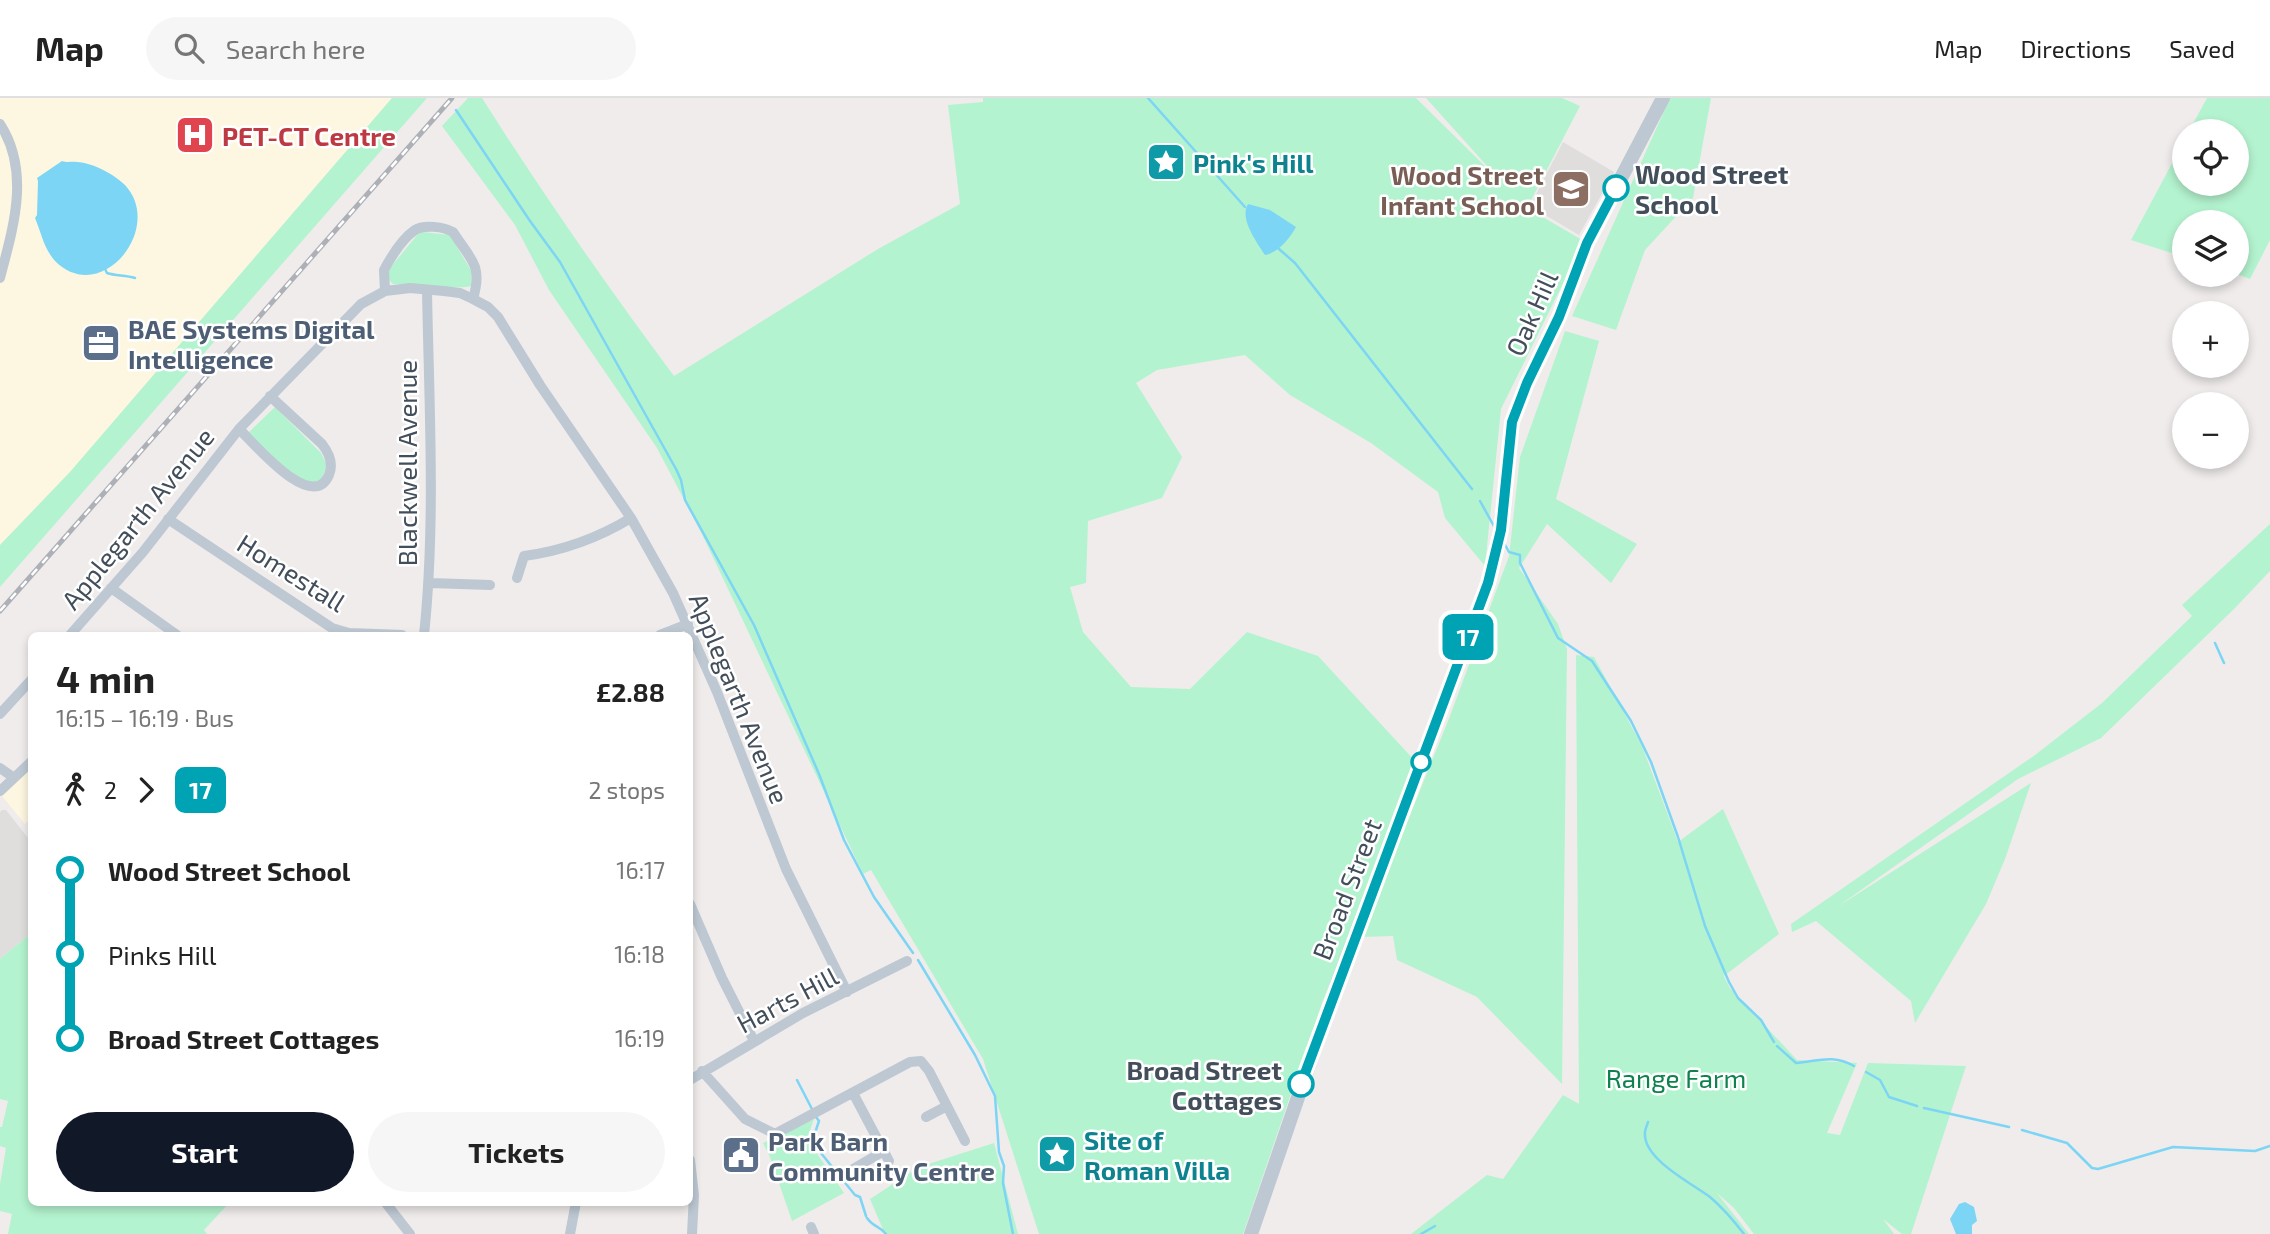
<!DOCTYPE html>
<meta charset="utf-8">
<style>
body{margin:0;font-family:"Exo 2",sans-serif;background:#f6f6f6;color:#222;height:100vh;display:flex;flex-direction:column;font-size:26px;white-space:nowrap}
*{box-sizing:border-box;margin:0}
p{font-size:23px;color:#767676}
.icon{flex:none;width:38px;height:38px;fill:none;stroke:currentColor;stroke-width:2;stroke-linecap:round;stroke-linejoin:round}
.map{position:relative;flex:1;overflow:hidden}
.drawer{position:absolute;left:28px;top:534px;width:665px;height:574px;display:flex;flex-direction:column;background:#fff;border-radius:10px;box-shadow:0 4px 10px #0003}
.drawer>*{flex:none}
.badge{padding:0 14px;border-radius:10px;font-size:24px;line-height:46px}
.fabs{position:absolute;left:2172px;top:21px;display:grid;gap:14px}
.fabs a{display:grid;place-items:center;width:77px;height:77px;border-radius:50%;background:#fff;box-shadow:0 4px 10px #0003;font-size:35px}
.map>.badge{position:absolute;translate:-50% -50%;box-shadow:0 0 0 4px #fff}
.legs{display:flex;align-items:center;gap:10px;height:77px;padding:0 28px;font-size:23px}
.legs p{margin-inline-start:auto}
.overview{display:flex;align-items:center;justify-content:space-between;height:119px;padding:0 28px}
h1{font-size:38px;font-weight:700;line-height:52px}
.action{display:flex;gap:14px;margin-top:auto;padding:14px 28px}
.action a{flex:1;height:80px;border-radius:42px;background:#111827;color:#fff;font-size:28px;font-weight:700;line-height:80px;text-align:center}
.action a+a{background:#f6f6f6;color:#222}
ul{padding:0 28px;list-style:none}
li{display:flex;align-items:center;gap:24px;height:84px;font-size:26px}
li i{display:grid;place-items:center;width:10px;height:100%;margin:0 9px;background:currentColor}
li i::after{content:'';width:18px;height:18px;margin:-9px;border:5px solid;border-radius:50%;background:#fff}
li p{margin-inline-start:auto}
li:first-child i{background:linear-gradient(#0000 50%,currentColor 0)}
li:last-child i{background:linear-gradient(currentColor 50%,#0000 0)}
header{display:flex;align-items:center;gap:42px;box-sizing:border-box;height:98px;padding:0 35px;background:#fff;border-bottom:2px solid #e0e0e0}
header strong{font-size:33px}
nav{display:flex;gap:38px;margin-inline-start:auto;font-size:24px}
.search{width:490px;height:63px;background:#f6f6f6;display:flex;align-items:center;gap:18px;box-sizing:border-box;padding:0 24px;border-radius:38px;color:#767676;font-size:26px}
.map>svg:first-child{display:block}
</style>
<header>
<strong>Map</strong>
<div class="search"><svg class="icon" aria-label="search" viewBox="0 0 24 24"><circle cx="10" cy="10" r="6"/><path d="M15 15l6 6"/></svg>Search here</div>
<nav><a>Map</a><a>Directions</a><a>Saved</a></nav>
</header>
<div class="map">
<svg width="2270" height="1136" viewBox="0 0 2270 1136">
<rect width="100%" height="100%" fill="#efeceb"/>
<path fill="#fdf7e1" d="M 0,0 L 392,0 L 70,374 L 0,447 Z
M 31,667 L 31,721 L 25,726 L 2,698 L 24,672 Z"/>
<path fill="#e0dddd" d="M 1563,44 L 1614,74 L 1579,137 L 1530,108 Z
M 2,712 L 6,712 L 32,745 L 31,835 L 0,861 L 0,714 Z"/>
<path fill="#b4f3cf" d="M 392,0 L 427,0 L 0,489 L 0,447 L 70,374 Z
M 468,0 L 482,0 C 542,95 607,188 674,278 L 878,151 L 960,106 L 948,7 L 983,4 L 983,0 L 1416,0 L 1505,88 L 1426,0 L 1562,0 L 1580,8 L 1527,110 L 1584,143 L 1501,311 L 1485,468 L 1445,420 L 1438,394 L 1371,345 L 1290,297 L 1245,257 L 1157,272 L 1136,285 L 1182,359 L 1162,400 L 1088,423 L 1086,485 L 1070,489 L 1083,534 L 1131,589 L 1190,591 L 1247,534 L 1318,558 L 1416,664 L 1322,905 L 1243,1136 L 1039,1136 L 983,961 L 871,772 L 863,776 L 701,434 L 657,350 L 549,192 L 515,127 L 442,28 Z
M 1670,0 L 1711,0 L 1693,100 L 1645,152 L 1616,232 L 1572,218 Z
M 2207,0 L 2270,0 L 2270,142 L 2250,181 L 2237,176 L 2236,124 L 2184,124 L 2184,159 L 2131,142 L 2184,43 L 2184,86 L 2236,86 L 2236,33 L 2189,33 Z
M 423,134 L 450,137 L 472,174 L 471,188 C 462,192 409,185 393,186 L 387,180 L 390,170 L 418,136 Z
M 1565,233 L 1599,243 L 1556,401 L 1637,446 L 1611,485 L 1547,426 L 1519,470 L 1558,526 L 1567,551 L 1562,986 L 1477,899 L 1397,862 L 1393,838 L 1361,839 L 1450,618 L 1509,458 L 1520,359 Z
M 275,309 L 321,355 L 327,367 L 322,380 L 311,386 L 296,381 L 248,335 Z
M 2270,426 L 2270,473 L 2235,510 L 2101,640 L 2018,681 L 1837,809 L 2031,685 L 2005,761 L 1986,806 L 1915,925 L 1911,903 L 1816,823 L 1792,834 L 1791,826 L 2035,657 L 2102,605 L 2192,518 L 2182,507 Z
M 1576,557 L 1594,559 L 1642,648 L 1678,744 L 1723,711 L 1779,836 L 1724,878 L 1722,875 L 1730,890 L 1797,962 L 1857,965 L 1827,1035 L 1840,1037 L 1868,965 L 1966,968 L 1911,1136 L 1902,1136 L 1883,1121 L 1894,1136 L 1754,1136 L 1734,1110 L 1717,1095 L 1749,1136 L 1411,1136 L 1487,1077 L 1503,1081 L 1563,997 L 1579,1006 Z
M 31,835 L 32,1104 L 230,1104 L 204,1132 L 207,1136 L 8,1136 L 12,1116 L 0,1113 L 0,1086 L 6,1050 L 0,1048 L 0,1029 L 2,1029 L 8,1003 L 0,1001 L 0,861 Z
M 814,1021 L 807,1041 L 844,1095 L 792,1123 L 770,1059 L 763,1045 Z
M 994,1045 L 1018,1136 L 885,1136 L 870,1101 L 919,1069 Z"/>
<path fill="#7cd5f4" d="M 62,63 C 68,65 71,63 77,64 C 93,65 114,76 125,87 C 165,130 101,209 55,163 C 44,151 41,134 35,120 L 37,117 L 38,83 L 37,80 Z
M 1248,106 L 1270,112 L 1296,129 C 1290,140 1278,155 1265,157 C 1257,144 1239,121 1248,106 Z
M 1965,1104 L 1974,1109 L 1977,1123 L 1972,1127 L 1972,1136 L 1956,1136 L 1950,1121 L 1959,1106 Z"/>
<g fill="none" stroke-linecap="round" stroke-linejoin="round">
<path stroke="#7cd5f4" stroke-width="2.5" d="M 1148,0 L 1245,109
M 456,12 L 530,123 L 560,164 L 676,371 L 681,382 L 685,402 L 754,527 L 819,676 L 844,742 L 874,799 L 913,855
M 1279,151 L 1295,165 L 1472,391
M 105,171 L 107,175 C 116,178 125,177 135,180
M 1480,403 L 1495,430
M 1504,445 L 1509,454 L 1520,457 L 1520,465 L 1558,540 L 1592,563 L 1631,623 L 1651,664 L 1678,739 L 1705,828 L 1729,884 L 1738,900 L 1761,922 L 1774,944
M 2215,545 L 2224,565
M 918,862 L 975,957 L 995,998 L 999,1054 L 1004,1068 L 1003,1085 L 1013,1136
M 1777,948 L 1796,965 C 1819,963 1833,956 1854,968
M 1866,974 L 1880,982 L 1889,999 L 1917,1008
M 797,982 L 813,1013
M 1924,1010 L 2009,1029
M 816,1019 L 819,1023 L 812,1044 L 855,1097 L 860,1099 L 866,1118
M 1648,1024 C 1647,1028 1645,1031 1645,1034 C 1642,1061 1693,1086 1710,1099 C 1723,1110 1734,1123 1744,1136
M 2022,1032 L 2067,1045 L 2092,1070 L 2098,1071 L 2173,1049 L 2255,1053 L 2270,1048
M 867,1120 C 873,1129 880,1128 886,1136
M 1421,1136 L 1435,1128"/>
<path stroke="#bdc8d3" stroke-width="10" d="M 0,26 C 31,74 13,130 0,180
M 385,193 L 384,172 C 391,159 403,140 415,132 C 424,126 444,129 453,134 C 471,162 483,167 473,201
M 239,331 C 254,345 312,416 329,377 C 334,365 329,355 322,346 L 270,298
M 168,421 L 332,530 L 349,535 L 402,537
M 517,480 L 524,458 C 562,453 598,440 631,420
M 430,485 L 490,487
M 111,490 L 177,537
M 70,537 L 143,454 L 239,331 L 361,206 L 385,193 L 410,190 L 444,193 L 460,195 L 473,201 L 488,209 L 498,219 L 540,287 L 631,420 L 673,495 L 717,594 L 786,771 L 847,894
M 424,537 C 436,423 429,307 427,192
M 660,537 L 688,526
M 0,616 L 32,581
M 0,670 L 13,679
M 0,693 L 32,663
M 690,806 L 722,880 L 754,943
M 702,973 L 745,1021 L 775,1036 L 910,964 L 921,963 L 929,973 L 965,1043
M 690,982 L 803,915 L 907,863
M 853,995 L 889,1063
M 926,1019 L 947,1008
M 690,1062 L 694,1097 L 692,1136
M 853,1071 L 884,1053
M 385,1104 L 410,1136
M 811,1129 L 814,1136
M 570,1136 L 576,1104"/>
<path stroke="#bdc8d3" stroke-width="14" d="M 1251,1136 L 1337,886 L 1488,485 L 1500,432 L 1512,324 L 1526,285 L 1559,219 L 1587,145 L 1663,0"/>
<g stroke="#adb1b7" stroke-width="5">
<path id="rail" d="M 0,513 L 452,0"/>
</g>
<use href="#rail" stroke="#fff" stroke-width="2.5" stroke-dasharray="8" stroke-linecap="butt"/>
</g>
<g fill="none" stroke-linecap="round" stroke-linejoin="round">
<g stroke="#fff" stroke-width="16">
<path id="line-1" d="M 1301,986 L 1488,485 L 1501,432 L 1512,324 L 1527,285 L 1559,219 L 1587,145 L 1616,90"/>
</g>
<use href="#line-1" stroke="#00a3b4" stroke-width="10"/>
</g>
<defs>
<g id="hospital-square" transform="scale(2.0125)"><rect x="-9" y="-9" width="18" height="18" rx="4" fill="#e0444e" stroke="#fff"/><path d="M-5-5h3v3.5h4V-5h3V5h-3V1.5h-4V5h-3Z" fill="#fff"/></g>
<g id="sight-square" transform="scale(2.0125)"><rect x="-9" y="-9" width="18" height="18" rx="4" fill="#0f9aa8" stroke="#fff"/><path d="M0-6L1.8-2.2L6-1.7L2.9 1.2L3.7 5.4L0 3.3L-3.7 5.4L-2.9 1.2L-6-1.7L-1.8-2.2Z" fill="#fff"/></g>
<g id="school-square" transform="scale(2.0125)"><rect x="-9" y="-9" width="18" height="18" rx="4" fill="#8d6e63" stroke="#fff"/><path d="M0-5L7-2L0 1L-7-2ZM-4 1L0 2.5L4 1V4Q0 6-4 4Z" fill="#fff"/></g>
<g id="office-square" transform="scale(2.0125)"><rect x="-9" y="-9" width="18" height="18" rx="4" fill="#5c6f8a" stroke="#fff"/><path d="M-6-3h4V-5.5h4V-3h4V5H-6ZM-1-4.5V-3h2v-1.5ZM-6 0V1H6V0Z" fill="#fff"/></g>
<g id="civic-square" transform="scale(2.0125)"><rect x="-9" y="-9" width="18" height="18" rx="4" fill="#5c6f8a" stroke="#fff"/><path d="M-.6-6.5H3V-4.5H.6V-3L4-1V1h2V6H-6V1h2V-1L-.6-3ZM-1.2 2.5V6h2.4V2.5Z" fill="#fff"/></g>
</defs>
<g fill-rule="evenodd">
<use href="#hospital-square" x="195" y="37"/>
<use href="#sight-square" x="1166" y="64"/>
<use href="#school-square" x="1571" y="91"/>
<use href="#office-square" x="101" y="245"/>
<use href="#sight-square" x="1057" y="1056"/>
<use href="#civic-square" x="741" y="1057"/>
</g>
<g fill="#fff" stroke="#00a3b4" stroke-width="3.5">
<circle cx="1616" cy="90" r="12"/>
<circle cx="1421" cy="664" r="9"/>
<circle cx="1301" cy="986" r="12"/>
</g>
<g text-anchor="middle" dominant-baseline="central" stroke-width="5" stroke-linejoin="round" paint-order="stroke">
<g font-size="26" font-weight="bold" fill="#be3a42" stroke="#fff" text-anchor="start">
<text x="222" y="37">PET-CT Centre</text>
</g>
<g font-size="26" font-weight="bold" fill="#0d838f" stroke="#fff" text-anchor="start">
<text x="1193" y="64">Pink's Hill</text>
<text x="1084" y="1041">Site of<tspan x="1084" dy="30">Roman Villa</tspan></text>
</g>
<g font-size="26" font-weight="bold" fill="#434e5b" stroke="#fff" text-anchor="start">
<text x="1635" y="75">Wood Street<tspan x="1635" dy="30">School</tspan></text>
<text x="1282" y="971" text-anchor="end">Broad Street<tspan x="1282" dy="30">Cottages</tspan></text>
</g>
<g font-size="26" font-weight="bold" fill="#785e54" stroke="#fff" text-anchor="end">
<text x="1544" y="76">Wood Street<tspan x="1544" dy="30">Infant School</tspan></text>
</g>
<g font-size="26" fill="#434e5b" stroke="#fff">
<text transform="translate(1531 215) rotate(-66)">Oak Hill</text>
<text transform="translate(406 365) rotate(-90)">Blackwell Avenue</text>
<text transform="translate(137 420) rotate(-51)">Applegarth Avenue</text>
<text transform="translate(292 474) rotate(32)">Homestall</text>
<text transform="translate(740 600) rotate(68)">Applegarth Avenue</text>
<text transform="translate(1346 791) rotate(-69)">Broad Street</text>
<text transform="translate(787 901) rotate(-28)">Harts Hill</text>
</g>
<g font-size="26" font-weight="bold" fill="#4e5e75" stroke="#fff" text-anchor="start">
<text x="128" y="230">BAE Systems Digital<tspan x="128" dy="30">Intelligence</tspan></text>
<text x="768" y="1042">Park Barn<tspan x="768" dy="30">Community Centre</tspan></text>
</g>
<g font-size="26" fill="#0d824e" stroke="#fff">
<text x="1676" y="979">Range Farm</text>
</g>
</g>
</svg>
<div class="fabs">
<a><svg class="icon" aria-label="locate" viewBox="0 0 24 24"><circle cx="12" cy="12" r="6"/><path d="M12 2v4M12 18v4M2 12h4M18 12h4"/></svg></a>
<a><svg class="icon" aria-label="layers" viewBox="0 0 24 24"><path d="M12 4l9 5-9 5-9-5zM3 14l9 5 9-5"/></svg></a>
<a>+</a>
<a>−</a>
</div>
<b class="badge" style="left:1468px;top:539px;background:#00a3b4;color:#fff">17</b>
<section class="drawer">
<div class="overview"><div><h1>4 min</h1><p>16:15 – 16:19 · Bus</p></div><b>£2.88</b></div>
<div class="legs"><svg class="icon" aria-label="walk" viewBox="0 0 24 24"><circle cx="13" cy="4" r="2"/><path d="M13 8l-2 6 4 7M11 14l-3 7M7 12l3-4h3l4 4"/></svg>2<svg class="icon" aria-label="forward" viewBox="0 0 24 24"><path d="M9 5l7 7-7 7"/></svg><b class="badge" style="background:#00a3b4;color:#fff">17</b><p>2 stops</p></div>
<ul>
<li><i style="color:#00a3b4"></i><b>Wood Street School</b><p>16:17</p></li>
<li><i style="color:#00a3b4"></i><span>Pinks Hill</span><p>16:18</p></li>
<li><i style="color:#00a3b4"></i><b>Broad Street Cottages</b><p>16:19</p></li>
</ul>
<div class="action"><a>Start</a><a>Tickets</a></div>
</section>
</div>
